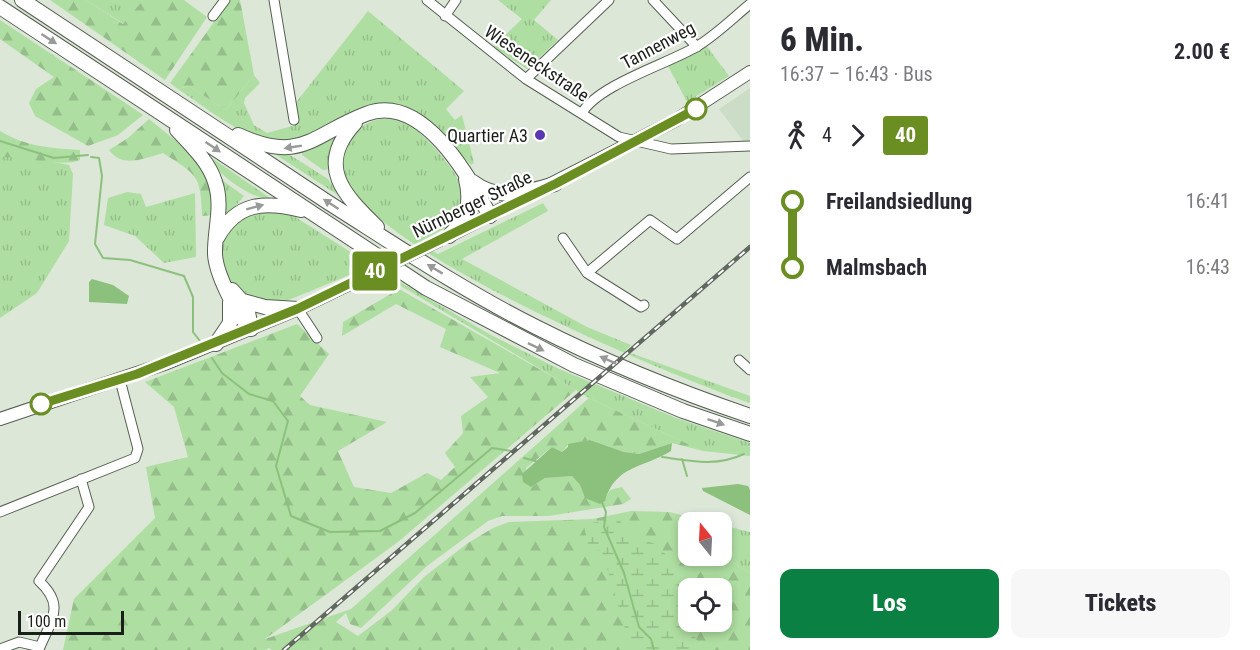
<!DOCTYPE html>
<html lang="de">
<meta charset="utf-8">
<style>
body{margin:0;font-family:"Roboto Condensed",sans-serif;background:#f7f7f7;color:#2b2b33;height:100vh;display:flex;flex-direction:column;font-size:22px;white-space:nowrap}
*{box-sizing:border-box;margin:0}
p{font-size:20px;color:#7c7c81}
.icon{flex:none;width:33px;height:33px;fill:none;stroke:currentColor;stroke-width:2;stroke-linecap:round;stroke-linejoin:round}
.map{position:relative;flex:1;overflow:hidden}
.drawer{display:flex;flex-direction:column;background:#fff;width:510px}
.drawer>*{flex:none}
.badge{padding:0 12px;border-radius:4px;font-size:21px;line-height:39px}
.needle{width:39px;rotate:342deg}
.fabs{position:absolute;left:678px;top:512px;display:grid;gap:12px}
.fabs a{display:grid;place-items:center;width:54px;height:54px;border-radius:12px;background:#fff;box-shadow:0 3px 9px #0003;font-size:30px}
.scale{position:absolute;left:18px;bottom:15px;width:106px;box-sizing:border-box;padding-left:6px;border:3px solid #1b1f1a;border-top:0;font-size:16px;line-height:21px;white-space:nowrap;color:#1b1f1a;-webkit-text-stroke:4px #fff;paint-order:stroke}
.map>.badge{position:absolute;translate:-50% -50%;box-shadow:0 0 0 3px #fff}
.legs{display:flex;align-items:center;gap:9px;height:66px;padding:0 30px;font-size:20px}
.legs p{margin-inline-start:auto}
.head{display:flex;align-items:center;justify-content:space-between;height:102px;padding:0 30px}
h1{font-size:33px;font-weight:800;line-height:45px}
.action{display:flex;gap:12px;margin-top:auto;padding:12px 30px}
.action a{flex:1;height:69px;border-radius:12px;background:#0b8043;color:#fff;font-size:24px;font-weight:800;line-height:69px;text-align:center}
.action a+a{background:#f7f7f7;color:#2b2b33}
ul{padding:0 30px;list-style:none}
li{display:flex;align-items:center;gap:21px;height:66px;font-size:22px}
li i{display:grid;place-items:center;width:9px;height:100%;margin:0 8px;background:currentColor}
li i::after{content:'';width:15px;height:15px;margin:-8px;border:4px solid;border-radius:50%;background:#fff}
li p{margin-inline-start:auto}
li:first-child i{background:linear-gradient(#0000 50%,currentColor 0)}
li:last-child i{background:linear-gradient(currentColor 50%,#0000 0)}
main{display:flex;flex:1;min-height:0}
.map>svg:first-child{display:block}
</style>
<main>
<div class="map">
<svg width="750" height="650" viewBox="0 0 750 650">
<defs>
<pattern id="grass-tufts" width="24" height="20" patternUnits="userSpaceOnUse" patternTransform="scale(1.5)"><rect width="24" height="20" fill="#aedea1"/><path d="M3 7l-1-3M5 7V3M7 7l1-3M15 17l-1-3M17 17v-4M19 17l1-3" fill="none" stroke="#95be8a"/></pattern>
<pattern id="forest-firs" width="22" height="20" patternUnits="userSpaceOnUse" patternTransform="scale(1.5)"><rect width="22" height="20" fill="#aedea1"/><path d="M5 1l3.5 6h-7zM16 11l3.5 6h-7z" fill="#95be8a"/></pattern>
<pattern id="wetland-marsh" width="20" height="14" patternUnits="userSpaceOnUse" patternTransform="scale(1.5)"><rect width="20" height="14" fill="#aedea1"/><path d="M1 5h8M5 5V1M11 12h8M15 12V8" fill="none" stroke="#95be8a"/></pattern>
</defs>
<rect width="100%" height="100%" fill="#dce7d8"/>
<path fill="#cbdcc7" d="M 750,88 L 750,141 L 744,142 L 719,109 Z"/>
<path fill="url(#grass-tufts)" d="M 86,0 L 143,0 L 124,24 Z
M 498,0 L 551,0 L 534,20 L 558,40 L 527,69 L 493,47 L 522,19 Z
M 368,11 L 464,91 L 446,109 L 455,120 L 462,115 L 474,163 L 471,165 C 420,111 404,83 329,125 C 319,130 303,144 292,144 C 248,144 213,112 178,89 L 189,86 L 226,110 L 254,75 L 260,83 L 245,98 L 244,103 L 254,125 L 267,133 L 296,125 L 294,105 Z
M 705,44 L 729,76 L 687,102 L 667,64 Z
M 380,119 C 390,119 398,118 407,123 C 424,133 467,180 465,200 C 463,225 435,231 419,243 L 438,254 L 543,203 L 548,211 L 462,259 L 587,327 L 631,345 L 625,351 L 750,396 L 750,403 C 690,383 301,228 343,149 C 352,133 362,123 380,119 Z
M 339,134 L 330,155 L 330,169 L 323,170 L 302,155 L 302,151 Z
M 203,152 L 273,200 C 247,198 217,173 203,152 Z
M 287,153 L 328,179 L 341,197 L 275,154 Z
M 21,156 L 69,165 L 73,174 L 69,241 L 37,293 L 0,318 L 0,157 Z
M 222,180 L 244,196 L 222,222 L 221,181 Z
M 127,192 L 141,194 L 146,207 L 195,193 L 196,257 L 164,263 L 135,236 L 104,225 L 108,198 Z
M 258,209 L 289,213 L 371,265 L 491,335 L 559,369 L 676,418 L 750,443 L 750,456 L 703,451 L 589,398 L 369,267 L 286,301 L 254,301 L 231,283 L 224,271 L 221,250 L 223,240 L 237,218 Z
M 669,512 L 710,522 L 688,522 L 688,531 Z
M 722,525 L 750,532 L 750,573 L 722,555 Z"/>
<path fill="url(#forest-firs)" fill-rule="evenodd" d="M 50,0 L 86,0 L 123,24 L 143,0 L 184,0 L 207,17 L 165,80 Z
M 230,0 L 240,0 L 254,75 L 226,110 L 189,86 L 178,89 L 170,83 Z
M 0,20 L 124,102 L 143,115 L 118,135 L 88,146 L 35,116 L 29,103 L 36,89 L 54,77 L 0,39 Z
M 149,119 L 193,155 L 209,176 L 214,215 L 202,216 C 201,175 197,175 163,153 C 144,158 123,169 109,150 L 128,138 Z
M 0,131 C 26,147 51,148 80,150 L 80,160 C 61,168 25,156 0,157 Z
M 399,289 L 576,390 L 398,542 L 265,639 L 351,609 L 589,398 L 703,451 L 672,443 L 639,454 L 624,452 L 590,440 L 568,445 L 562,452 L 552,447 L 526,468 L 531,487 L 545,478 L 572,476 L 580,485 L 585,498 L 604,501 L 610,490 L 622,487 L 631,499 L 623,504 L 549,516 L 502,516 L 488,521 L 427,566 L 361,628 L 350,624 L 346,613 L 336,622 L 358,636 L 391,611 L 424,577 L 468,543 L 493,528 L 509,522 L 593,519 L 631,511 L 669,512 L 688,531 L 688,555 L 722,555 L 750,573 L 750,650 L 272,650 L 269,648 L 266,650 L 63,650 L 74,599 L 155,518 L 146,467 L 188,457 L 174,407 L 145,382 L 297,324 L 329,354 L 300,396 L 310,405 L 387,422 L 338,451 L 354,487 L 391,493 L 427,473 L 441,480 L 455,467 L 445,453 L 463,433 L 461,416 L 488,397 L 470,377 L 500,373 L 440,347 L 446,329 L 396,304 L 342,336 L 343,322 ZM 688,588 L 722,588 L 722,621 L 688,621 Z"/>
<path fill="url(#wetland-marsh)" d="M 619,520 L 635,537 L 661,546 L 682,589 L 677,608 L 703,650 L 636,650 L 630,645 L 602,551 L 590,550 L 584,527 L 595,522 Z"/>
<path fill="#8cc17d" d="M 92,279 L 113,285 L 129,296 L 127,304 L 89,302 L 89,282 Z
M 590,440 L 624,452 L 639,454 L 672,443 L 671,451 C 644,468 615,465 605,501 L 600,504 L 585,498 L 580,485 L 572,476 L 545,478 L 531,487 L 523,482 L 522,474 L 552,447 L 562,452 L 568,447 L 568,444 Z
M 738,484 L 748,486 L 750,490 L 750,515 L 703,491 L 702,488 Z"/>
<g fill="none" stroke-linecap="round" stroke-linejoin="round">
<path stroke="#8cc17d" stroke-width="2" d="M 0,141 L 54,158 L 88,155
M 91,157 L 99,158 L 102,176 L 95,244 L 103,258 L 130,260 L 184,276 L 193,297 L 193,332 L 200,341
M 212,358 L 222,373 L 249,394 L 273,401 L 288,421 L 276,466 L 291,516 L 330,532 L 380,531 L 415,513 L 492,448 L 511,451
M 662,457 C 691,461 716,467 744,454
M 524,458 L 539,462
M 682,459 L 687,476
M 601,500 L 606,512 L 604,527 L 624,573 L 639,627 L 651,639 L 654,650"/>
<g stroke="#566053" stroke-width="11">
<path id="minor" d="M 274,0 L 294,120
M 427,0 L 526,79 L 619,137 L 671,149 L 750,146
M 653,0 L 697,47
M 213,16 L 225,0
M 445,16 L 456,0
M 526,79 L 609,0
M 582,113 C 598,85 667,64 696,47 C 715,36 733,18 750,4
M 563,238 L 587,273 L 641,307 L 644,305
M 587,273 L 650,220 L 677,239 L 750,177
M 298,309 L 317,338
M 739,360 L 750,370
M 0,512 L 135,458 L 138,449 L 120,380
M 0,649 L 19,642 L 40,647 C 52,619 65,605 39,581 L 89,507 L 81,479"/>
</g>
<g stroke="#566053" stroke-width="14">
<path id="major" d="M 449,236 L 676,120 L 750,72
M 0,419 L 167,363 L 298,309 L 360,279"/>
</g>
<g stroke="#566053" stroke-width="16">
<path id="highway" d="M 22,0 C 124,68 226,136 329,203 C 397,246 464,291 536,327 C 605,362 677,391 750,416
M 0,7 L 426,288 L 574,365 L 683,411 L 750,434
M 355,123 C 315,166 344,195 377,227
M 177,130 C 191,145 209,162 215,182 C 223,205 215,228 215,251 C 214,271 237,316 251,329
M 238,135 C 302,164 311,135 366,114 C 422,92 469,176 490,216
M 473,182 C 499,202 526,192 555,184
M 449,236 C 467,218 472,204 466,179
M 217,238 C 237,202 264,201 301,210
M 232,290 L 247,307 L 251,328
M 243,301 L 265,307 L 298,309
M 216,344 L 230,323 L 230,302"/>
</g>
<use href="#minor" stroke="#fff" stroke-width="9"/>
<use href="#major" stroke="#fff" stroke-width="12"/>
<use href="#highway" stroke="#fff" stroke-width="14"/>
<g stroke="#61685f" stroke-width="4.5">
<path id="rail" d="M 284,650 L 750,247"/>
</g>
<use href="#rail" stroke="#fff" stroke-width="2" stroke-dasharray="7" stroke-linecap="butt"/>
<g stroke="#566053" stroke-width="14" stroke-linecap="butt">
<path id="major-bridge" d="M 360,279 L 440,240"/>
</g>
<use href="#major-bridge" stroke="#fff" stroke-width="12"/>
</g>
<defs><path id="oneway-solid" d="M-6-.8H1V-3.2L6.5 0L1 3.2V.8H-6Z" transform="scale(1.5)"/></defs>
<g fill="#989a98">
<use href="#oneway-solid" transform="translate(49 39) rotate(33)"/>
<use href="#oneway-solid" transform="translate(213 147) rotate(34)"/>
<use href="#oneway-solid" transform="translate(293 147) rotate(171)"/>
<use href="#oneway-solid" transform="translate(331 204) rotate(-147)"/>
<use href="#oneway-solid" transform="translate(255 207) rotate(-15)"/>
<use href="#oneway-solid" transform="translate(435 269) rotate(-149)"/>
<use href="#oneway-solid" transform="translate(536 347) rotate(26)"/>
<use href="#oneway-solid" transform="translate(608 360) rotate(-156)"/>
<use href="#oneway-solid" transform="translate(716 422) rotate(19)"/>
</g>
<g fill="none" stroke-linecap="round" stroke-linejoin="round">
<g stroke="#fff" stroke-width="14">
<path id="line-1" d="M 41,404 L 137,374 L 297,309 L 555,184 L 696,109"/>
</g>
<use href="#line-1" stroke="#6b8e23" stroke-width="9"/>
</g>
<g fill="#fff" stroke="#6b8e23" stroke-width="3">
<circle cx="696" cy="109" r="10"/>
<circle cx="41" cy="404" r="10"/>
</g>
<circle fill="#5738b0" stroke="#fff" stroke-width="2" cx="540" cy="135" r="6"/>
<g text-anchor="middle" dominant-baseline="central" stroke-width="4.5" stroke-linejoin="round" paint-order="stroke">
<g font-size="18" fill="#1b1f1a" stroke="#fff">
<text transform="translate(658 45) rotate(-28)">Tannenweg</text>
<text transform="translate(537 63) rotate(34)">Wieseneckstraße</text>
<text transform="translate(472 204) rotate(-26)">Nürnberger Straße</text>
</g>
<g font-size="18" fill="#1b1f1a" stroke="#fff" text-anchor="end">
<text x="528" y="135">Quartier A3</text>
</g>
</g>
</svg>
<div class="fabs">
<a><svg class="needle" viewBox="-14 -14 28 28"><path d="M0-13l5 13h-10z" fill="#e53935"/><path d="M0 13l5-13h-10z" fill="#7c7c81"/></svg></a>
<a><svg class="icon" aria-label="locate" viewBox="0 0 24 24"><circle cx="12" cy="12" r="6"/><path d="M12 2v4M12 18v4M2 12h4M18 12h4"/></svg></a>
</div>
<div class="scale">100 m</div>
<b class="badge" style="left:375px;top:271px;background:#6b8e23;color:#fff">40</b>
</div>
<section class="drawer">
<div class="head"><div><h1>6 Min.</h1><p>16:37 – 16:43 · Bus</p></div><b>2.00 €</b></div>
<div class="legs"><svg class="icon" aria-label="walk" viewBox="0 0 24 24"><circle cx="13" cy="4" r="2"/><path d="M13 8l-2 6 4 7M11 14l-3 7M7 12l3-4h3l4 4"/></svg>4<svg class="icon" aria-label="forward" viewBox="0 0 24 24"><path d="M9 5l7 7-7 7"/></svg><b class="badge" style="background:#6b8e23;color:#fff">40</b></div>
<ul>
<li><i style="color:#6b8e23"></i><b>Freilandsiedlung</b><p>16:41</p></li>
<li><i style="color:#6b8e23"></i><b>Malmsbach</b><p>16:43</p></li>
</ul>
<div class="action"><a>Los</a><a>Tickets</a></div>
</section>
</main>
